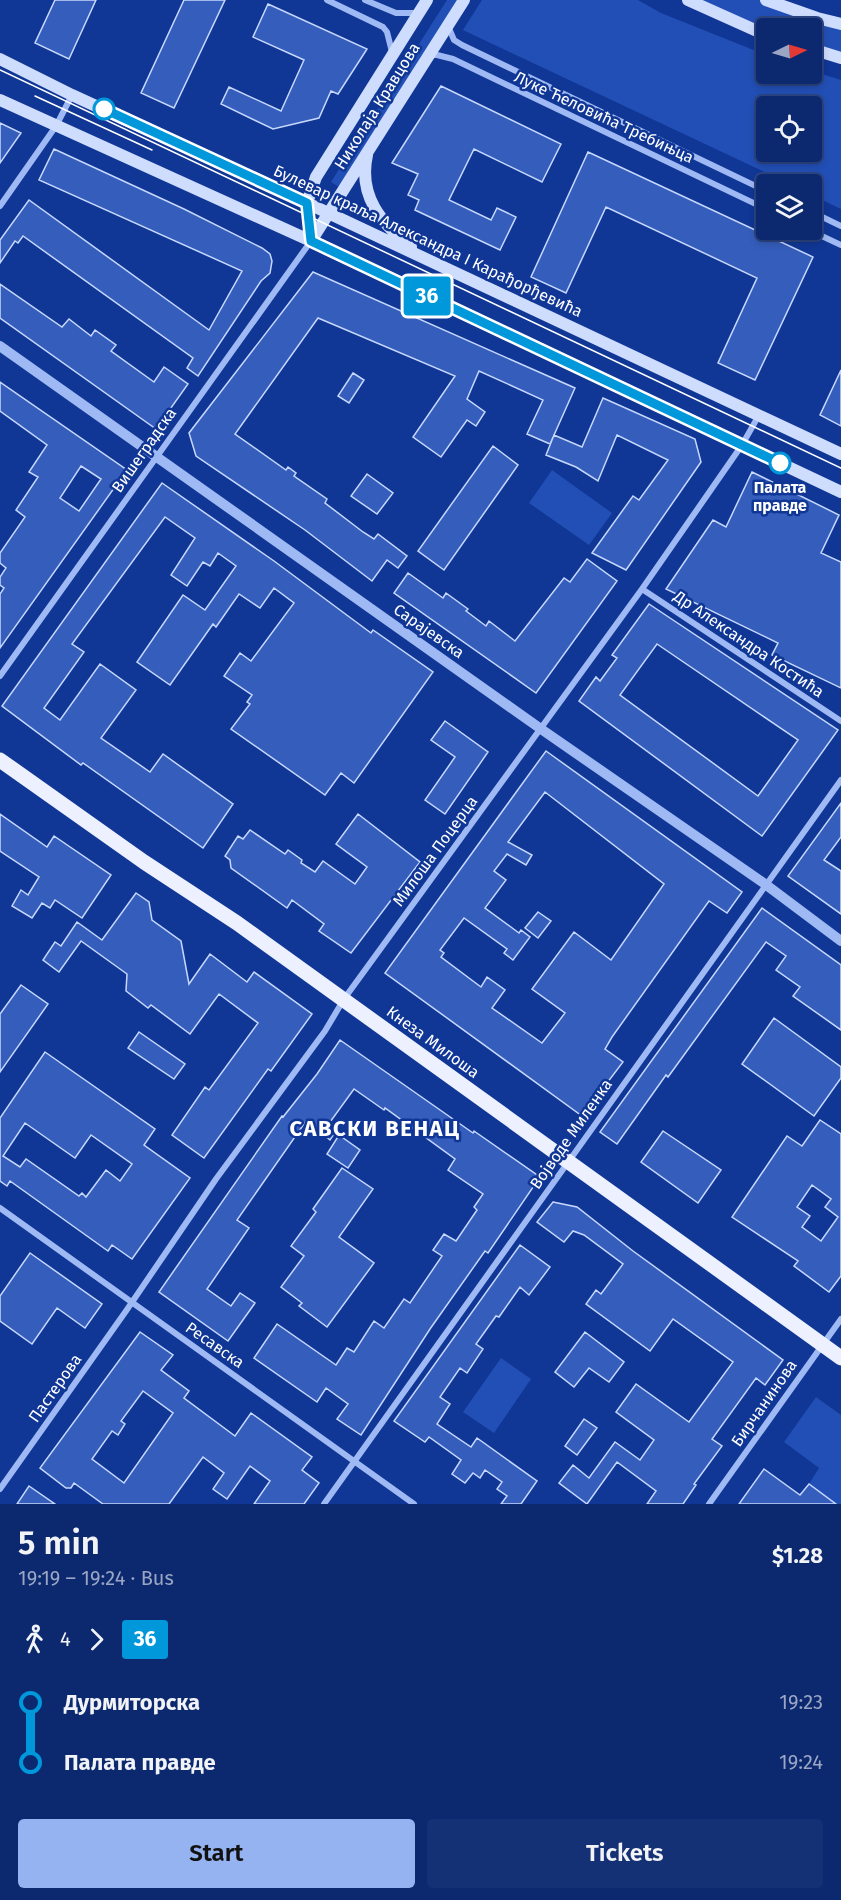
<!DOCTYPE html>
<meta charset="utf-8">
<style>
body{margin:0;font-family:"Fira Sans",sans-serif;background:#153175;color:#f1f3f6;height:100vh;display:flex;flex-direction:column;font-size:22px;white-space:nowrap}
*{box-sizing:border-box;margin:0}
p{font-size:20px;color:#9aa6c3}
.icon{flex:none;width:33px;height:33px;fill:none;stroke:currentColor;stroke-width:2;stroke-linecap:round;stroke-linejoin:round}
.map{position:relative;height:1504px;overflow:hidden}
.panel{display:flex;flex-direction:column;background:#0c2970;flex:1}
.panel>*{flex:none}
.badge{padding:0 12px;border-radius:4px;font-size:21px;line-height:39px}
.needle{width:39px;rotate:85deg}
.tools{position:absolute;left:756px;top:18px;display:grid;gap:12px}
.tools a{display:grid;place-items:center;width:66px;height:66px;border-radius:6px;background:#0c2970;box-shadow:0 3px 9px #0003,0 0 0 2px #2c4583;font-size:30px}
.map>.badge{position:absolute;translate:-50% -50%;box-shadow:0 0 0 3px #fff}
.legs{display:flex;align-items:center;gap:9px;height:66px;padding:0 18px;font-size:20px}
.legs p{margin-inline-start:auto}
.summary{display:flex;align-items:center;justify-content:space-between;height:102px;padding:0 18px}
h1{font-size:33px;font-weight:600;line-height:45px}
.button{display:flex;gap:12px;margin-top:auto;padding:12px 18px}
.button a{flex:1;height:69px;border-radius:6px;background:#95b2f1;color:#111;font-size:24px;font-weight:600;line-height:69px;text-align:center}
.button a+a{background:#153175;color:#f1f3f6}
ul{padding:0 18px;list-style:none}
li{display:flex;align-items:center;gap:21px;height:60px;font-size:22px}
li i{display:grid;place-items:center;width:9px;height:100%;margin:0 8px;background:currentColor}
li i::after{content:'';width:15px;height:15px;margin:-8px;border:4px solid;border-radius:50%;background:#0c2970}
li p{margin-inline-start:auto}
li:first-child i{background:linear-gradient(#0000 50%,currentColor 0)}
li:last-child i{background:linear-gradient(currentColor 50%,#0000 0)}
.map>svg:first-child{display:block}
</style>
<div class="map">
<svg width="841" height="1504" viewBox="0 0 841 1504">
<rect width="100%" height="100%" fill="#103796"/>
<path fill="#224fb5" fill-rule="evenodd" d="M 447,0 L 457,0 L 339,187 L 331,182 Z
M 482,0 L 638,0 L 661,13 L 766,55 L 766,74 L 812,74 L 812,71 L 841,80 L 841,209 L 812,195 L 812,184 L 790,184 L 463,30 ZM 766,106 L 812,106 L 812,152 L 766,152 Z
M 688,0 L 766,0 L 841,24 L 841,58 L 812,49 L 812,28 L 766,28 L 766,35 Z
M 552,470 L 612,513 L 589,545 L 529,503 Z
M 501,1358 L 531,1379 L 494,1433 L 463,1412 Z
M 816,1397 L 841,1415 L 841,1504 L 836,1504 L 809,1484 L 819,1468 L 784,1442 Z"/>
<path fill="#345dbc" stroke="#c7d8fe" stroke-width="1.5" fill-rule="evenodd" d="M 55,0 L 96,0 L 69,59 L 35,43 Z
M 184,0 L 225,0 L 174,108 L 141,93 Z
M 268,4 L 367,49 L 338,94 L 331,91 L 319,118 L 273,129 L 221,104 L 229,87 L 281,111 L 304,60 L 253,37 Z
M 441,86 L 561,144 L 542,182 L 474,149 L 449,200 L 491,220 L 497,208 L 516,217 L 500,250 L 415,210 L 419,200 L 408,195 L 418,174 L 392,163 Z
M 0,123 L 21,133 L 0,163 Z
M 54,149 L 184,209 L 262,248 L 270,254 L 272,261 L 270,273 L 261,281 L 198,376 L 187,368 L 193,358 L 23,236 L 18,243 L 15,241 L 0,263 L 0,240 L 29,200 L 209,330 L 242,271 L 39,180 Z
M 588,152 L 813,257 L 755,380 L 718,363 L 757,278 L 606,207 L 566,293 L 531,277 Z
M 313,272 L 575,388 L 550,444 L 527,434 L 543,400 L 479,371 L 467,399 L 485,412 L 476,426 L 467,420 L 441,457 L 413,437 L 455,376 L 318,318 L 235,434 L 286,470 L 288,467 L 296,473 L 294,476 L 327,499 L 325,503 L 363,532 L 374,539 L 378,534 L 407,556 L 398,568 L 387,560 L 372,581 L 305,530 L 196,456 L 189,433 Z
M 0,284 L 62,327 L 69,319 L 91,336 L 95,330 L 116,345 L 111,351 L 154,382 L 164,367 L 188,384 L 156,429 L 0,318 Z
M 841,370 L 841,426 L 820,415 Z
M 353,373 L 364,380 L 349,403 L 338,396 Z
M 0,382 L 127,470 L 0,648 L 0,594 L 4,588 L 0,585 L 0,577 L 6,568 L 0,563 L 0,553 L 25,517 L 16,510 L 38,477 L 29,472 L 47,445 L 0,411 ZM 81,466 L 101,479 L 79,511 L 60,498 Z
M 603,398 L 695,439 L 701,462 L 626,570 L 592,553 L 633,496 L 639,500 L 668,460 L 617,435 L 598,481 L 576,467 L 546,455 L 554,435 L 582,447 Z
M 493,446 L 518,465 L 444,570 L 418,551 Z
M 752,472 L 839,515 L 821,553 L 841,562 L 841,688 L 772,655 L 778,643 L 666,589 L 713,520 L 726,527 Z
M 367,474 L 393,493 L 377,514 L 351,496 Z
M 162,483 L 274,561 L 371,633 L 373,630 L 433,672 L 354,783 L 341,773 L 325,795 L 231,729 L 250,704 L 247,702 L 252,695 L 224,676 L 240,653 L 251,661 L 294,603 L 274,588 L 260,608 L 239,594 L 216,627 L 213,624 L 170,685 L 137,662 L 183,595 L 205,610 L 236,566 L 218,553 L 210,566 L 203,562 L 187,586 L 171,575 L 195,538 L 165,517 L 72,644 L 84,652 L 44,708 L 60,720 L 100,664 L 136,690 L 101,738 L 150,772 L 163,754 L 233,804 L 203,848 L 83,763 L 81,765 L 2,706 Z
M 587,559 L 617,581 L 536,693 L 394,593 L 408,573 L 443,598 L 446,593 L 468,609 L 466,611 L 486,626 L 489,621 L 515,641 L 564,578 L 570,582 Z
M 649,604 L 838,730 L 762,836 L 579,701 L 596,677 L 600,681 L 617,658 L 612,655 ZM 657,644 L 798,740 L 758,796 L 620,695 Z
M 445,721 L 488,752 L 445,814 L 425,800 L 455,757 L 431,740 Z
M 546,751 L 742,892 L 727,913 L 709,901 L 612,1037 L 605,1049 L 623,1062 L 582,1116 L 385,973 ZM 545,792 L 664,884 L 611,960 L 574,932 L 532,989 L 565,1013 L 542,1043 L 492,1008 L 505,990 L 487,977 L 481,987 L 441,957 L 444,953 L 440,950 L 464,918 L 507,949 L 504,953 L 513,960 L 530,937 L 521,930 L 519,933 L 485,908 L 506,880 L 494,871 L 507,854 L 526,865 L 532,855 L 508,842 Z
M 841,803 L 841,837 L 824,860 L 841,871 L 841,914 L 788,876 Z
M 0,814 L 47,847 L 54,836 L 111,875 L 82,918 L 55,900 L 50,908 L 42,903 L 32,918 L 12,906 L 21,890 L 28,895 L 39,877 L 0,851 Z
M 358,814 L 420,862 L 351,953 L 319,931 L 324,924 L 292,900 L 287,908 L 231,868 L 230,860 L 225,856 L 238,836 L 243,839 L 250,830 L 285,854 L 288,850 L 302,860 L 301,863 L 315,872 L 323,861 L 355,884 L 367,867 L 336,844 Z
M 136,893 L 149,902 L 152,920 L 181,941 L 189,984 L 210,954 L 247,982 L 254,972 L 312,1014 L 271,1071 L 268,1069 L 204,1158 L 172,1135 L 205,1087 L 209,1090 L 258,1023 L 219,994 L 190,1034 L 151,1005 L 148,1008 L 126,991 L 127,974 L 81,941 L 59,972 L 43,960 L 55,942 L 61,946 L 77,922 L 102,940 Z
M 762,908 L 841,965 L 841,1030 L 793,996 L 800,987 L 776,970 L 786,956 L 766,942 L 668,1077 L 666,1075 L 617,1144 L 600,1132 Z
M 538,912 L 551,921 L 538,938 L 525,928 Z
M 21,985 L 48,1004 L 0,1072 L 0,1014 Z
M 774,1018 L 841,1067 L 841,1078 L 814,1116 L 742,1064 Z
M 139,1032 L 185,1064 L 174,1079 L 128,1048 Z
M 340,1040 L 473,1133 L 474,1131 L 540,1177 L 488,1253 L 485,1251 L 430,1329 L 361,1435 L 337,1419 L 348,1404 L 326,1388 L 317,1402 L 254,1358 L 277,1324 L 336,1365 L 347,1348 L 354,1352 L 374,1321 L 384,1328 L 404,1299 L 410,1303 L 442,1256 L 433,1250 L 444,1234 L 456,1241 L 477,1210 L 474,1207 L 483,1194 L 448,1170 L 455,1159 L 385,1108 L 384,1110 L 354,1089 L 330,1122 L 338,1128 L 330,1140 L 306,1121 L 237,1220 L 249,1228 L 207,1289 L 231,1306 L 240,1293 L 255,1303 L 228,1341 L 159,1292 L 282,1116 L 283,1117 L 317,1074 Z
M 45,1052 L 155,1129 L 144,1145 L 190,1178 L 132,1259 L 112,1245 L 108,1251 L 10,1181 L 7,1186 L 0,1181 L 0,1118 ZM 25,1123 L 75,1158 L 91,1135 L 132,1164 L 120,1181 L 106,1170 L 86,1197 L 82,1193 L 79,1196 L 26,1159 L 20,1167 L 3,1156 Z
M 820,1120 L 841,1134 L 841,1276 L 829,1292 L 794,1266 L 798,1261 L 732,1217 L 787,1136 L 802,1146 ZM 812,1185 L 831,1199 L 825,1207 L 838,1217 L 821,1241 L 802,1227 L 810,1216 L 797,1207 Z
M 663,1131 L 721,1170 L 698,1203 L 641,1162 Z
M 339,1135 L 360,1150 L 348,1168 L 327,1154 Z
M 342,1168 L 373,1189 L 339,1237 L 374,1263 L 327,1327 L 299,1306 L 302,1303 L 281,1287 L 304,1256 L 291,1246 L 316,1212 L 313,1209 Z
M 553,1202 L 577,1207 L 633,1251 L 783,1360 L 765,1385 L 756,1378 L 712,1439 L 722,1446 L 694,1484 L 696,1485 L 683,1504 L 647,1504 L 656,1491 L 617,1462 L 587,1504 L 559,1483 L 573,1465 L 589,1478 L 615,1442 L 640,1460 L 654,1440 L 616,1412 L 636,1384 L 689,1422 L 733,1362 L 673,1319 L 650,1351 L 586,1304 L 596,1290 L 601,1294 L 623,1264 L 584,1235 L 573,1231 L 564,1242 L 537,1222 Z
M 520,1245 L 550,1267 L 529,1295 L 520,1287 L 499,1317 L 496,1316 L 476,1344 L 483,1349 L 467,1373 L 460,1368 L 440,1397 L 450,1404 L 437,1424 L 471,1447 L 477,1438 L 537,1481 L 521,1504 L 501,1504 L 507,1496 L 497,1489 L 502,1482 L 485,1470 L 480,1478 L 473,1473 L 465,1483 L 452,1474 L 461,1460 L 429,1437 L 425,1442 L 394,1421 Z
M 30,1253 L 102,1304 L 85,1328 L 57,1308 L 32,1344 L 0,1321 L 0,1296 Z
M 140,1332 L 173,1355 L 161,1370 L 189,1391 L 184,1398 L 235,1436 L 251,1413 L 312,1457 L 302,1470 L 319,1483 L 304,1504 L 254,1504 L 270,1481 L 250,1466 L 227,1499 L 213,1489 L 224,1473 L 203,1457 L 169,1504 L 103,1504 L 74,1483 L 71,1488 L 66,1488 L 40,1468 ZM 143,1391 L 173,1413 L 124,1483 L 92,1459 L 112,1431 L 118,1435 L 125,1424 L 121,1421 Z
M 585,1332 L 624,1362 L 609,1382 L 589,1368 L 574,1387 L 555,1372 Z
M 584,1419 L 597,1428 L 577,1455 L 565,1446 Z
M 764,1469 L 800,1495 L 809,1484 L 836,1504 L 739,1504 Z
M 29,1486 L 55,1504 L 17,1504 Z"/>
<g fill="none" stroke-linecap="round" stroke-linejoin="round">
<path stroke="#9fb9f4" stroke-width="6" d="M 327,0 L 383,27 L 387,32 L 392,52
M 365,0 L 396,13 L 419,13
M 448,26 L 454,40 L 462,45 L 766,191
M 429,55 L 437,55 L 453,59 L 766,209
M 0,206 L 56,126 L 72,95
M 812,212 L 841,226
M 809,230 L 841,245
M 642,589 L 841,721
M 0,676 L 311,241
M 0,1208 L 414,1504
M 0,1489 L 126,1311 L 216,1179 L 325,1031 L 344,999 L 642,589 L 742,445 L 759,415
M 324,1504 L 841,780
M 709,1504 L 841,1319"/>
<path stroke="#9fb9f4" stroke-width="10" d="M 0,346 L 541,729 L 765,884 L 841,941"/>
<path stroke="#cedcfd" stroke-width="12" d="M 688,0 L 766,35
M 766,0 L 817,18 L 841,24
M 812,49 L 841,58
M 0,59 L 72,95 L 307,203 L 841,454
M 0,100 L 311,241 L 841,492
M 367,155 C 358,196 381,223 411,247
M 311,241 L 464,0
M 311,241 L 307,203 L 316,177 L 427,0"/>
<path stroke="#ecf0ff" stroke-width="15" d="M 0,760 L 144,862 L 237,923 L 841,1358"/>
<path stroke="#fff" stroke-width="1.5" d="M 0,70 L 841,468
M 35,96 L 152,150"/>
</g>
<g fill="none" stroke-linecap="round" stroke-linejoin="round">
<g stroke="#fff" stroke-width="14">
<path id="line-1" d="M 104,109 L 307,203 L 311,241 L 780,463"/>
</g>
<use href="#line-1" stroke="#0098da" stroke-width="9"/>
</g>
<g fill="#fff" stroke="#0098da" stroke-width="3">
<circle cx="104" cy="109" r="10"/>
<circle cx="780" cy="463" r="10"/>
</g>
<g text-anchor="middle" dominant-baseline="central" stroke-width="5" stroke-linejoin="round" paint-order="stroke">
<g font-size="16" fill="#fff" stroke="#103796">
<text transform="translate(377 106) rotate(-58)">Николаја Кравцова</text>
<text transform="translate(604 117) rotate(25)">Луке Ћеловића Требињца</text>
<text transform="translate(428 241) rotate(25)">Булевар краља Александра I Карађорђевића</text>
<text transform="translate(144 450) rotate(-55)">Вишеградска</text>
<text transform="translate(429 631) rotate(35)">Сарајевска</text>
<text transform="translate(749 644) rotate(34)">Др Александра Костића</text>
<text transform="translate(435 851) rotate(-54)">Милоша Поцерца</text>
<text transform="translate(433 1042) rotate(36)">Кнеза Милоша</text>
<text transform="translate(571 1134) rotate(-55)">Војводе Миленка</text>
<text transform="translate(215 1345) rotate(35)">Ресавска</text>
<text transform="translate(55 1388) rotate(-55)">Пастерова</text>
<text transform="translate(764 1403) rotate(-55)">Бирчанинова</text>
</g>
<g font-size="16" font-weight="bold" fill="#fff" stroke="#103796">
<text x="780" y="487">Палата<tspan x="780" dy="18">правде</tspan></text>
</g>
<g font-size="22" font-weight="bold" letter-spacing="1.5" fill="#fff" stroke="#103796">
<text x="375" y="1128">САВСКИ ВЕНАЦ</text>
</g>
</g>
</svg>
<div class="tools">
<a><svg class="needle" viewBox="-14 -14 28 28"><path d="M0-13l5 13h-10z" fill="#e53935"/><path d="M0 13l5-13h-10z" fill="#9aa6c3"/></svg></a>
<a><svg class="icon" aria-label="locate" viewBox="0 0 24 24"><circle cx="12" cy="12" r="6"/><path d="M12 2v4M12 18v4M2 12h4M18 12h4"/></svg></a>
<a><svg class="icon" aria-label="layers" viewBox="0 0 24 24"><path d="M12 4l9 5-9 5-9-5zM3 14l9 5 9-5"/></svg></a>
</div>
<b class="badge" style="left:427px;top:296px;background:#0098da;color:#fff">36</b>
</div>
<section class="panel">
<div class="summary"><div><h1>5 min</h1><p>19:19 – 19:24 · Bus</p></div><b>$1.28</b></div>
<div class="legs"><svg class="icon" aria-label="walk" viewBox="0 0 24 24"><circle cx="13" cy="4" r="2"/><path d="M13 8l-2 6 4 7M11 14l-3 7M7 12l3-4h3l4 4"/></svg>4<svg class="icon" aria-label="forward" viewBox="0 0 24 24"><path d="M9 5l7 7-7 7"/></svg><b class="badge" style="background:#0098da;color:#fff">36</b></div>
<ul>
<li><i style="color:#0098da"></i><b>Дурмиторска</b><p>19:23</p></li>
<li><i style="color:#0098da"></i><b>Палата правде</b><p>19:24</p></li>
</ul>
<div class="button"><a>Start</a><a>Tickets</a></div>
</section>
